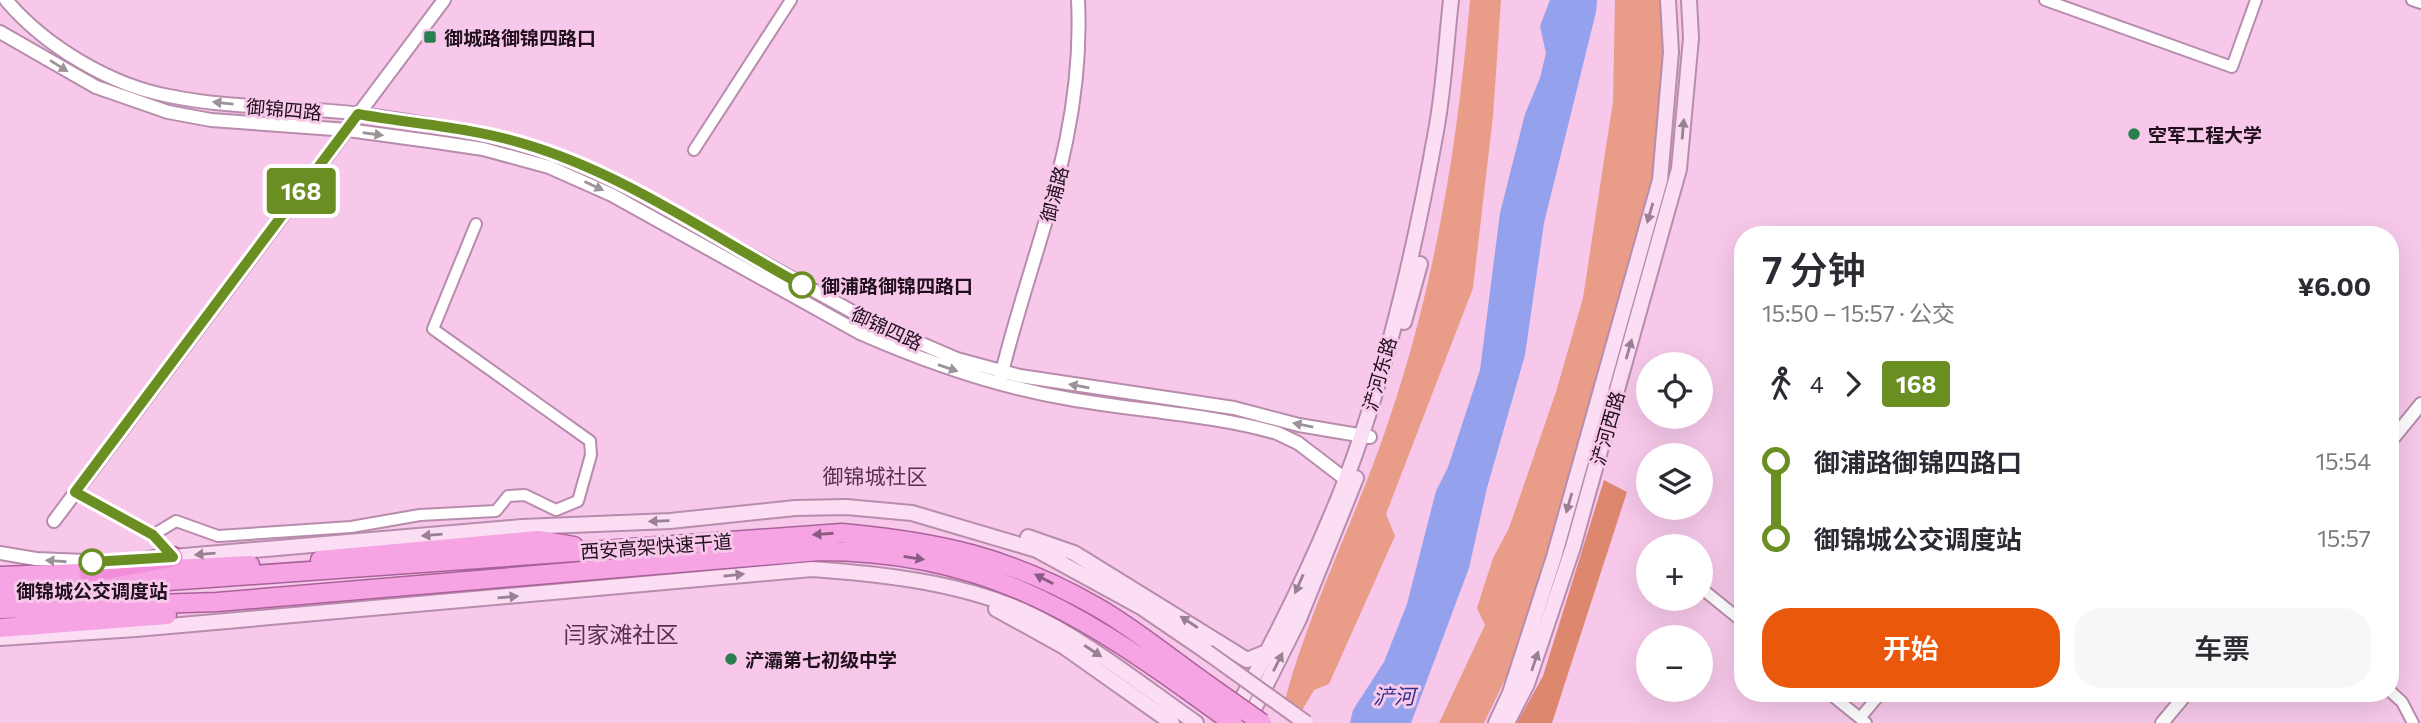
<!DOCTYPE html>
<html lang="zh">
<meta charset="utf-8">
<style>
body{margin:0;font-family:Commissioner,"Noto Sans SC",sans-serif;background:#f7f7f7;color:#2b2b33;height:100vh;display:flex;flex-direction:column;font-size:26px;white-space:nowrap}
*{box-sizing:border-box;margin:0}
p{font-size:23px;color:#7c7c81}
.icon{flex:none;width:38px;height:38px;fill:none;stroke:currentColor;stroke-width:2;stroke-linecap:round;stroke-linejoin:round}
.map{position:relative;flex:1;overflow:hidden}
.sheet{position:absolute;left:1734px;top:226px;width:665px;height:476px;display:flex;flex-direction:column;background:#fff;border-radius:28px;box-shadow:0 7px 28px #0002}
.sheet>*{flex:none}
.badge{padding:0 14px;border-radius:5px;font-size:24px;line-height:46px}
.buttons{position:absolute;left:1636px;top:352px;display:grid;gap:14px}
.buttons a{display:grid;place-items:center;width:77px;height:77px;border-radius:50%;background:#fff;box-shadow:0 7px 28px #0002;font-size:35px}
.map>.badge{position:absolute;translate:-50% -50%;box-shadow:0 0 0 4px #fff}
.legs{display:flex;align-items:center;gap:10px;height:77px;padding:0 28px;font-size:23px}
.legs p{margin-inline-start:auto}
.head{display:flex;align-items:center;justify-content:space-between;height:119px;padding:0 28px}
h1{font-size:38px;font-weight:600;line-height:52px}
.primary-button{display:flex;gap:14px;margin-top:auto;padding:14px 28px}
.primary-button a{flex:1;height:80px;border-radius:28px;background:#ea580c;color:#fff;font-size:28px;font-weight:600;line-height:80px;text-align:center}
.primary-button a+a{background:#f7f7f7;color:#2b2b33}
ul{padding:0 28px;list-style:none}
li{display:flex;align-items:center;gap:24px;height:77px;font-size:26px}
li i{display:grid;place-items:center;width:10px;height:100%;margin:0 9px;background:currentColor}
li i::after{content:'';width:18px;height:18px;margin:-9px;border:5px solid;border-radius:50%;background:#fff}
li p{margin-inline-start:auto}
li:first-child i{background:linear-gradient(#0000 50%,currentColor 0)}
li:last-child i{background:linear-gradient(currentColor 50%,#0000 0)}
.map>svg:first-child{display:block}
</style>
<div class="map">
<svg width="2421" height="723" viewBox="0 0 2421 723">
<rect width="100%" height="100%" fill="#f7c8ea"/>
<path fill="#e99d88" d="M 1470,0 L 1501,0 L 1493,116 L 1473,288 L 1386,514 L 1395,536 L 1329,684 L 1314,690 L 1300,714 L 1284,703 C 1310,606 1357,516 1389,420 C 1435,285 1458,142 1470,0 Z
M 1615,0 L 1662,0 L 1664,51 L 1650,227 L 1515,659 L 1484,723 L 1439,723 L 1485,625 L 1477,608 L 1493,558 L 1509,528 L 1556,392 L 1583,298 L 1613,101 Z"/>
<path fill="#de876f" d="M 1604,480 L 1627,492 L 1552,723 L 1517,723 L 1543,676 Z"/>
<path fill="#94a1ed" d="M 1550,0 L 1597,0 L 1596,12 L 1544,223 L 1525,355 L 1487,488 L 1469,568 L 1411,723 L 1350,723 L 1353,710 L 1384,662 L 1407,604 L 1436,491 L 1448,467 L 1480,370 L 1500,213 L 1525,114 L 1540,78 L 1546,53 L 1540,26 Z"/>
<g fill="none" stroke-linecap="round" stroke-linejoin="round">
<g stroke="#b88cac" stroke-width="14">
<path id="minor" d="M 2045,0 L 2232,67 L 2256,0
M 2412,0 L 2421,3
M 694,150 L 791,0
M 75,492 L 153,535 L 173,557
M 153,535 L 176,521 L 218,536 L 351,527 L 420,515 L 496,511 L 508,496 L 525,495 L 556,510 L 578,501 L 591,455 L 590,441 L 433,329 L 476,224
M 1701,588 L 1743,622
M 2390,691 L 2402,702 L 2413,723
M 1829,693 L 1866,723
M 1860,718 L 1881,693"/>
</g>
<g stroke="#b88cac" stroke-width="16">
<path id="tertiary" d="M 6,0 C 45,46 110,85 169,96 C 232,109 297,106 360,114 C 447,126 526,140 607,176 L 871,322 L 957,359 L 1020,376 L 1234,408 L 1299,425 L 1370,437
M 0,32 L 96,87 L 168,112 L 211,120 L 348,130 L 436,142 L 483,149 L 549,167 L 612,195 L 860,333 C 928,363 997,387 1070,399 C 1138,411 1210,414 1277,433 L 1298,443 L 1353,485
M 1000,380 C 1032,247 1085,141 1078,0
M 2390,442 L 2421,404
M 54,521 L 444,0
M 0,553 L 36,559 L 110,562
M 2162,723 L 2187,693"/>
</g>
<g stroke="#b88cac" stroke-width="18">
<path id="secondary" d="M 1404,322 L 1420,264
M 1028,537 L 1074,553 L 1247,660 L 1269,651
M 173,557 L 522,527 L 670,521 L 795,508 L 846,507 L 912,513 L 1037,550 L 1141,607 L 1207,652
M 996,609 L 1063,646 L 1172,723
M 0,638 L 136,629 L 812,569 C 881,574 957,582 1021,610 C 1084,638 1140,684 1196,723
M 1234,713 C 1276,638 1315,559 1346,479 C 1388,368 1415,249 1436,131 C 1444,88 1446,44 1451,0
M 1247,723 L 1299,619 L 1356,478
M 1496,723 L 1510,693 L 1554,557 L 1660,180 L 1671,52 L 1668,0
M 1507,723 L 1527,684 L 1573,547 L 1679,169 L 1691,38 L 1689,0"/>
</g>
<g stroke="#a96299" stroke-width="21">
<path id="trunk" d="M 320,560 L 538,540 L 574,546
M 135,571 L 250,565
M 0,576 L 103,572
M 0,593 L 842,533 C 939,542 1009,557 1095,606 C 1133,627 1168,657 1204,682
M 0,609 L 217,602 L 820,551 C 976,551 1072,607 1194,695
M 0,628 L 167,615"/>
</g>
<g stroke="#a96299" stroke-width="23">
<path id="motorway" d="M 89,573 L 173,557"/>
</g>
<use href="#minor" stroke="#fff" stroke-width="10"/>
<use href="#tertiary" stroke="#fff" stroke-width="12"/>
<use href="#secondary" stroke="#fbddf4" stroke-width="14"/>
<use href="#trunk" stroke="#f6a4e3" stroke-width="18"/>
<use href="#motorway" stroke="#f38edc" stroke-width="19"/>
<g stroke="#b88cac" stroke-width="18" stroke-linecap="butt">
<path id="secondary-bridge" d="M 1207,652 L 1306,723"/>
</g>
<g stroke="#a96299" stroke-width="21" stroke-linecap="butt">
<path id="trunk-bridge" d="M 1204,682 L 1262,723
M 1194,695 L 1233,723"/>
</g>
<use href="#secondary-bridge" stroke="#fbddf4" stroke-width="14"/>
<use href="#trunk-bridge" stroke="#f6a4e3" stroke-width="18"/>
</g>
<defs><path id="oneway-solid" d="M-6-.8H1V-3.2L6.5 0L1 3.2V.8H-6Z" transform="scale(1.75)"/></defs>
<g fill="#9b9399">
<use href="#oneway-solid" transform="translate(59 66) rotate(32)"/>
<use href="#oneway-solid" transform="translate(223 103) rotate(-174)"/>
<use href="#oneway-solid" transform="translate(373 134) rotate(8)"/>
<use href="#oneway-solid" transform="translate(594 186) rotate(25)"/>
<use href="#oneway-solid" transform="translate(948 368) rotate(19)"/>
<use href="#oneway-solid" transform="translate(1079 386) rotate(-170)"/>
<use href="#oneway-solid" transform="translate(1303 425) rotate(-169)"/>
<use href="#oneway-solid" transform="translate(56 561) rotate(-176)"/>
</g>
<g fill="#988193">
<use href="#oneway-solid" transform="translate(1683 129) rotate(-85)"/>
<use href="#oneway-solid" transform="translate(1650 213) rotate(106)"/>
<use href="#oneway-solid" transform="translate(1629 349) rotate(-74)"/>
<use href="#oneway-solid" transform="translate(1569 503) rotate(106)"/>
<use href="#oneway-solid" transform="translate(659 521) rotate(178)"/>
<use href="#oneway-solid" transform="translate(432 535) rotate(175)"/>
<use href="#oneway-solid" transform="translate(205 554) rotate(175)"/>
<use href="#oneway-solid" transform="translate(734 575) rotate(-6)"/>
<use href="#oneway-solid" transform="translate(1299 584) rotate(114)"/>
<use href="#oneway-solid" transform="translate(508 597) rotate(-5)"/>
<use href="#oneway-solid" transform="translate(1189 622) rotate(-147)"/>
<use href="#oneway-solid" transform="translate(1093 651) rotate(33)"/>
<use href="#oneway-solid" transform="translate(1535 661) rotate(-71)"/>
<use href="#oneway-solid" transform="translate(1278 662) rotate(-63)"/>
</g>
<g fill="#8b5a80">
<use href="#oneway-solid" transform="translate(823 534) rotate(176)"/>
<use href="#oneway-solid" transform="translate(914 558) rotate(9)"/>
<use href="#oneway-solid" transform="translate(1044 579) rotate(-153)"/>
</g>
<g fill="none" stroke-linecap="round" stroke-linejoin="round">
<g stroke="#fff" stroke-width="16">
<path id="line-1" d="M 92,562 L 173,557 L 153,535 L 75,492 L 358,114 C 412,124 468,127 521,143 C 622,172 710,235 802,285"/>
</g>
<use href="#line-1" stroke="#6b8e23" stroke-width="10"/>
</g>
<g fill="#2a7f51" stroke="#f7c8ea" stroke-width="2.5">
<rect x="423" y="30" width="14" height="14" rx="3.5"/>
<circle cx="2134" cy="134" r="7"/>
<circle cx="731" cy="659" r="7"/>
</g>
<g fill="#fff" stroke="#6b8e23" stroke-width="3.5">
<circle cx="802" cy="285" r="12"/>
<circle cx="92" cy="562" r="12"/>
</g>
<g text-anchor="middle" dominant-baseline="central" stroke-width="6" stroke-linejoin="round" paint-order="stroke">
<g font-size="19" font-weight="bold" fill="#20101c" stroke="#f7c8ea" text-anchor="start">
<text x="444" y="37">御城路御锦四路口</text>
<text x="2148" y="134">空军工程大学</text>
<text x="745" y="659">浐灞第七初级中学</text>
</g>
<g font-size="19" fill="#20101c" stroke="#f7c8ea">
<text transform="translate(284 109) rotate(5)">御锦四路</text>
<text transform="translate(1054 194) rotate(-75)">御浦路</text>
<text transform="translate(887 328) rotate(25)">御锦四路</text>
<text transform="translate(1379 374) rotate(-74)">浐河东路</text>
<text transform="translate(1607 428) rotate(-74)">浐河西路</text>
<text transform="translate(656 546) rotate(-4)">西安高架快速干道</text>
</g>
<g font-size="19" font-weight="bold" fill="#20101c" stroke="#f7c8ea" text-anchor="start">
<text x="821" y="285">御浦路御锦四路口</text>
<text x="92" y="590" text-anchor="middle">御锦城公交调度站</text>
</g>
<g font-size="21" fill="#56314d" stroke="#f7c8ea">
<text x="875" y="475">御锦城社区</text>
</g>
<g font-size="21" font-style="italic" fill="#2e3087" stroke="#f7c8ea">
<text x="1394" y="695">浐河</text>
</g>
<g font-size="23" fill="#56314d" stroke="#f7c8ea">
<text x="621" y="634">闫家滩社区</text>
</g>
</g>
</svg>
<div class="buttons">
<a><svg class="icon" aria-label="locate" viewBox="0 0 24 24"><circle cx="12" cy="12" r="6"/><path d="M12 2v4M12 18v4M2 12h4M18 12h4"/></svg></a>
<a><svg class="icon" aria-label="layers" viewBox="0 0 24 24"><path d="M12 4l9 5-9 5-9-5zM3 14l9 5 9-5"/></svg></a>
<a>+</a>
<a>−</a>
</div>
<b class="badge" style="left:301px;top:191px;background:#6b8e23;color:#fff">168</b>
<section class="sheet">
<div class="head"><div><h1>7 分钟</h1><p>15:50 – 15:57 · 公交</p></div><b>¥6.00</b></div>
<div class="legs"><svg class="icon" aria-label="walk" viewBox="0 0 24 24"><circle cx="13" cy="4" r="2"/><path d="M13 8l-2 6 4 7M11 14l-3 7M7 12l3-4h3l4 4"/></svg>4<svg class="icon" aria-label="forward" viewBox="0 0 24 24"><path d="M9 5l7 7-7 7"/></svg><b class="badge" style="background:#6b8e23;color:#fff">168</b></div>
<ul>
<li><i style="color:#6b8e23"></i><b>御浦路御锦四路口</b><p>15:54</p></li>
<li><i style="color:#6b8e23"></i><b>御锦城公交调度站</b><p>15:57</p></li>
</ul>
<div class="primary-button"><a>开始</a><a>车票</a></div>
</section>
</div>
